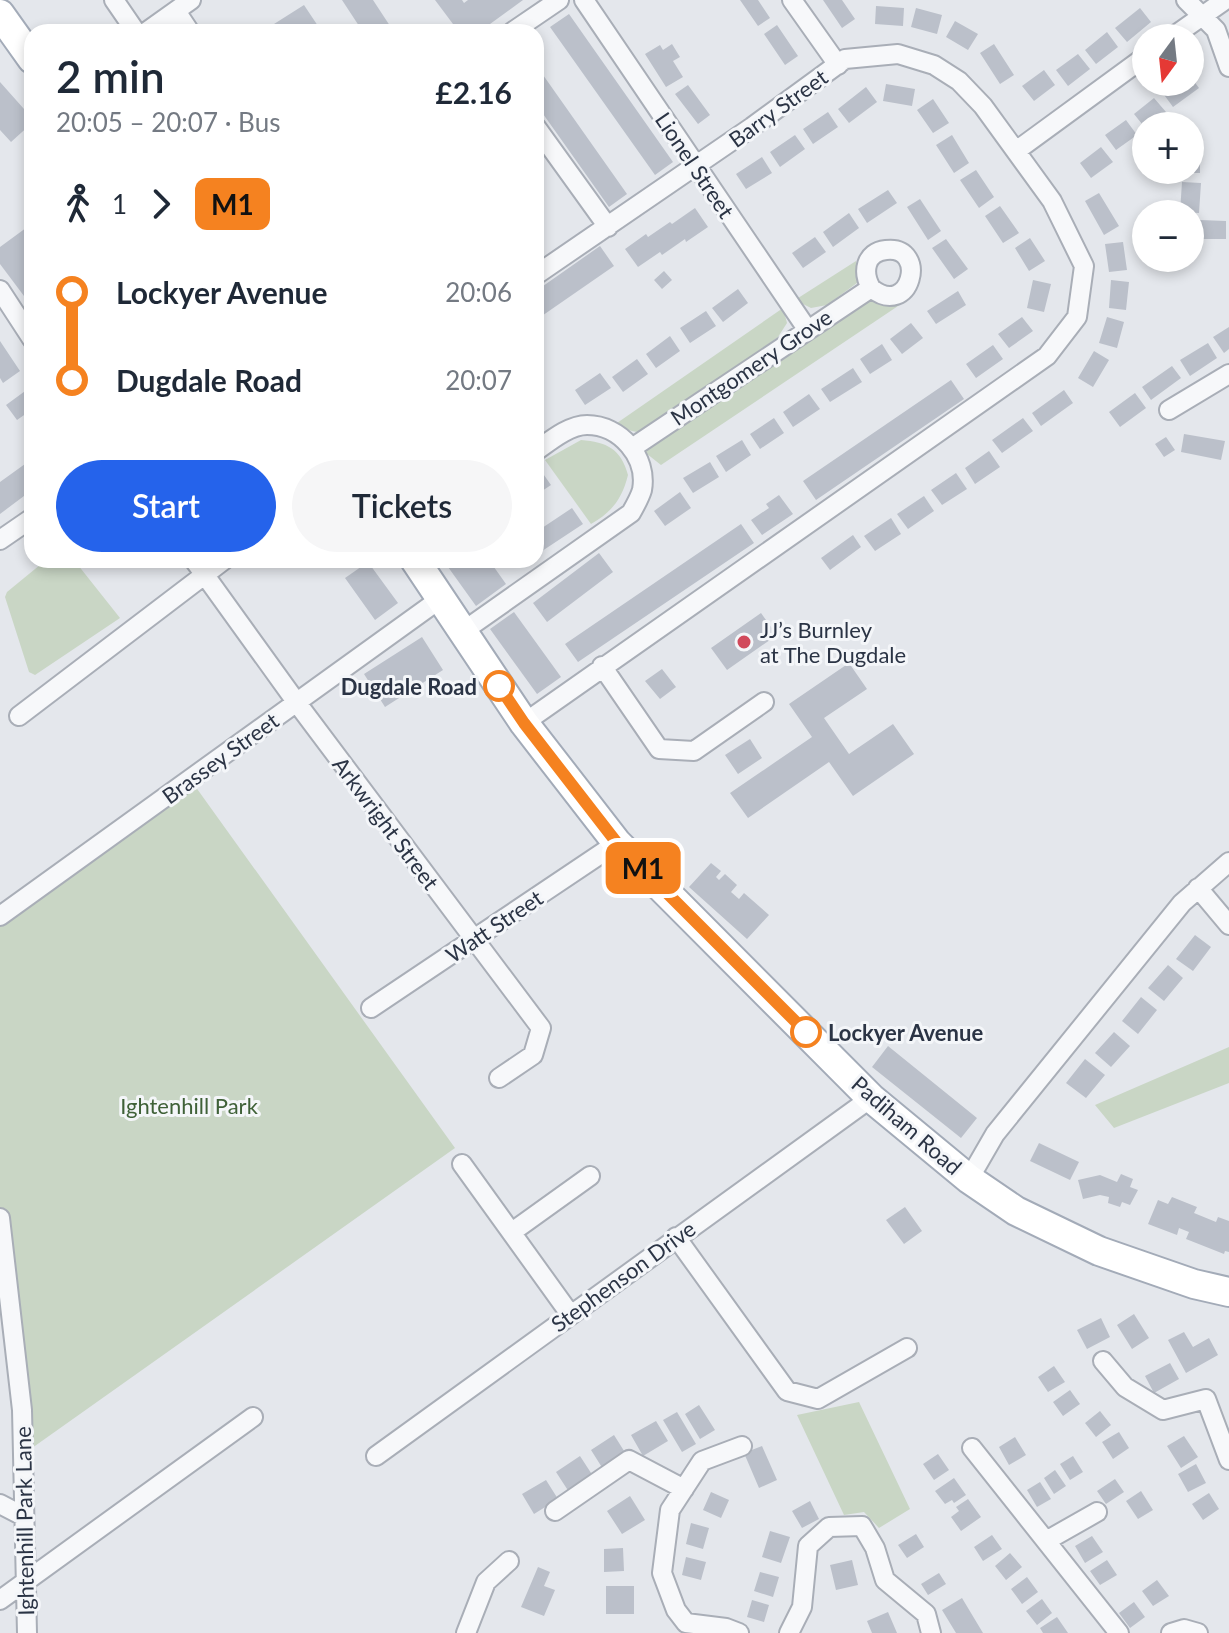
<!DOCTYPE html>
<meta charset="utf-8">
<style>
body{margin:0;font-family:Lato,sans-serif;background:#f6f6f7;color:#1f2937;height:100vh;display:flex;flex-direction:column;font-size:30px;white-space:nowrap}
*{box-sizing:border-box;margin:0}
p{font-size:26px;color:#747a83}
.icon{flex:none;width:44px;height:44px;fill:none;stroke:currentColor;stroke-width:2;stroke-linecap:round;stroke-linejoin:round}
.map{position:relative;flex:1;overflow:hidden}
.drawer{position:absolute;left:24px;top:24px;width:520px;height:544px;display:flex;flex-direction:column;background:#fff;border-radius:24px;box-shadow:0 4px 12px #0003}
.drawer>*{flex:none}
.badge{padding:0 16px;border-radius:12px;font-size:28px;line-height:52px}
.needle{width:52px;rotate:195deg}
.buttons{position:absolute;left:1132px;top:24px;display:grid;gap:16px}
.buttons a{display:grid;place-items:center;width:72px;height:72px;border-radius:50%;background:#fff;box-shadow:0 4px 12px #0003;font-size:40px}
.map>.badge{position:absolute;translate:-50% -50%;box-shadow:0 0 0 4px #fff}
.legs{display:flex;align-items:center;gap:12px;height:88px;padding:0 32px;font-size:26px}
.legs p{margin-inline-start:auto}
.headline{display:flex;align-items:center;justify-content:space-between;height:136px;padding:0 32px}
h1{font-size:44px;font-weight:600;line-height:60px}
.cta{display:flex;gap:16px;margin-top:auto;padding:16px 32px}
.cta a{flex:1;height:92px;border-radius:48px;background:#2563eb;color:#fff;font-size:32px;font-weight:600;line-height:92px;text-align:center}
.cta a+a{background:#f6f6f7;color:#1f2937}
ul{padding:0 32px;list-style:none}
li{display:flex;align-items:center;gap:28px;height:88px;font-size:30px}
li i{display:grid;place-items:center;width:12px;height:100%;margin:0 10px;background:currentColor}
li i::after{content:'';width:20px;height:20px;margin:-10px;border:6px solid;border-radius:50%;background:#fff}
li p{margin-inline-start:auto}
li:first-child i{background:linear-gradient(#0000 50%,currentColor 0)}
li:last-child i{background:linear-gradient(currentColor 50%,#0000 0)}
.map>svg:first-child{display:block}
</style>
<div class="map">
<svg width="1229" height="1633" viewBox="0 0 1229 1633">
<rect width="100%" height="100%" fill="#e4e7ec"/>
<path fill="#c9d6c5" d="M 856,261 L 859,273 L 857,283 L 827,305 L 811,308 L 795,300 Z
M 876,300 L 892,304 L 904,302 L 661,465 L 642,450 L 865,301 Z
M 783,308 L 787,323 L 778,337 L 646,431 C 635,434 626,430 617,423 Z
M 581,440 C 607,442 621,449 628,475 C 622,499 612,512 591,524 L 545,460 Z
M 46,560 L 74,560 L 120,618 L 35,675 L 29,672 L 5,597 L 7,592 Z
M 190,779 L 455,1148 L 25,1453 L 0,1246 L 0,916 Z
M 1229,1047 L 1229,1083 L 1114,1128 L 1095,1105 Z
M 859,1402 L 910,1509 L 879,1528 L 864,1512 L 844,1515 L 797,1415 Z"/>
<path fill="#bbc0ca" d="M 342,0 L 373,0 L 394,32 L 363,32 Z
M 435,0 L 462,0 L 464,3 L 468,0 L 523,0 L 479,32 L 459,32 Z
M 740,0 L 758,0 L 770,18 L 758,26 Z
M 823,0 L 842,0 L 855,19 L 842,28 Z
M 304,5 L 322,32 L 279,32 L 274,24 Z
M 876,6 L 904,8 L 903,26 L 875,24 Z
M 916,8 L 942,15 L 937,34 L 911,27 Z
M 1140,8 L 1151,22 L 1127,42 L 1115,28 Z
M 569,14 L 673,162 L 655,175 L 550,27 Z
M 955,21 L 978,34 L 968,50 L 946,37 Z
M 777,25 L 798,56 L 785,65 L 764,34 Z
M 1107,32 L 1118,47 L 1096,64 L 1085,50 Z
M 672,44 L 680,57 L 673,61 L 683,77 L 666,87 L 645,54 L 660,45 L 663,50 Z
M 994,44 L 1014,75 L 1000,84 L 980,53 Z
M 1078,54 L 1090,69 L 1068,86 L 1056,70 Z
M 536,65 L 627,194 L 609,207 L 536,104 Z
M 1044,70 L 1055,85 L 1034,101 L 1022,86 Z
M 1190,76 L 1199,88 L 1173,107 L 1162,92 L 1177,82 L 1190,82 Z
M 0,82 L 32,118 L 32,123 L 11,142 L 0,130 Z
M 886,84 L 915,89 L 912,106 L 883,101 Z
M 688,85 L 710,115 L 698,124 L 675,94 Z
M 866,87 L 877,102 L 849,123 L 838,109 Z
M 1154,98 L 1166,112 L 1146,126 L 1146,129 L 1134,114 Z
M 933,99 L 949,123 L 933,133 L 917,110 Z
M 828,112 L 838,127 L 813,144 L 803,129 Z
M 1126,120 L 1137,135 L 1116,150 L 1105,135 Z
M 795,135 L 805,149 L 780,167 L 770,152 Z
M 952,135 L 969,163 L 954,173 L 936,145 Z
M 1190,141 L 1200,141 L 1200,173 L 1182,173 L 1182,170 L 1190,170 Z
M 1101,147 L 1113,162 L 1091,178 L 1080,163 Z
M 762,157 L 772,173 L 746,189 L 736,174 Z
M 976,170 L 994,197 L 979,208 L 960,180 Z
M 1182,182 L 1201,183 L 1199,213 L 1180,212 Z
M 888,190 L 897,203 L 867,223 L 858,209 Z
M 1099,193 L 1119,226 L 1104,235 L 1085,201 Z
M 920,199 L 941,231 L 928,240 L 907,207 Z
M 1000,206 L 1019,233 L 1003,243 L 985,216 Z
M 695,208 L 708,227 L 686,242 L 685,239 L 662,255 L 660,252 L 638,267 L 625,249 L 646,234 L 648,237 L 670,222 L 672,224 Z
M 849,213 L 859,228 L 833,247 L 823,232 Z
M 1200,220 L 1226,221 L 1226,239 L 1200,239 Z
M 30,225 L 32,229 L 32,297 L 27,300 L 0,264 L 0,247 Z
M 815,237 L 826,252 L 803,268 L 792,253 Z
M 1030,238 L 1045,261 L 1029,271 L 1015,248 Z
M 946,239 L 968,269 L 954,279 L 932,248 Z
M 1123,242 L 1127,270 L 1109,272 L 1105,244 Z
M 600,246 L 614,266 L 536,320 L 536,291 Z
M 664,271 L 672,280 L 662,289 L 654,280 Z
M 1033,280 L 1051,284 L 1044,312 L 1027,308 Z
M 1111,280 L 1129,282 L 1126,310 L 1109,308 Z
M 738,289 L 748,303 L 723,322 L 712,308 Z
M 958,291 L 966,305 L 936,324 L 927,311 Z
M 706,311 L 716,326 L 690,343 L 680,328 Z
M 1022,317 L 1033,331 L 1009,348 L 998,334 Z
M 1107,317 L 1124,322 L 1117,348 L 1099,343 Z
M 911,323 L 923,338 L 902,354 L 890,339 Z
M 1229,327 L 1229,349 L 1224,353 L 1213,337 Z
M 670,336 L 680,351 L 656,368 L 646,354 Z
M 0,341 L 20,371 L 3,383 L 0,378 Z
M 1208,343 L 1217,358 L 1190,376 L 1180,360 Z
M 882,344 L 892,360 L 870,374 L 860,359 Z
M 993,345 L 1003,359 L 976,378 L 966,364 Z
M 1094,351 L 1109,360 L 1093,387 L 1078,378 Z
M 637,359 L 648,374 L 623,392 L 612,377 Z
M 1172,366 L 1181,378 L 1151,400 L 1142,387 Z
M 853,368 L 862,382 L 830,402 L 821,389 Z
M 600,373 L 611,388 L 585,405 L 575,390 Z
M 951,380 L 964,399 L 816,500 L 803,481 Z
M 32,386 L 32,420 L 27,413 L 17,420 L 6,405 Z
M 1064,390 L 1073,403 L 1041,426 L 1032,413 Z
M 1135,393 L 1146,408 L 1120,427 L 1109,412 Z
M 809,394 L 820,409 L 793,427 L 783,412 Z
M 774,418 L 784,433 L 760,449 L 750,434 Z
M 1023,418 L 1033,431 L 1002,453 L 992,440 Z
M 1184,434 L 1225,441 L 1221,460 L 1181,452 Z
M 1166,437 L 1175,450 L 1164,457 L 1155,444 Z
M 742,440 L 751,455 L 726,472 L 716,456 Z
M 989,451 L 1000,467 L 975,484 L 965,468 Z
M 710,462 L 719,477 L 693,493 L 683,478 Z
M 25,464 L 32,473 L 32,490 L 0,514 L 0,482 Z
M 539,468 L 551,485 L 536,495 L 536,470 Z
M 956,473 L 967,489 L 942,505 L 931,490 Z
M 680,492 L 691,508 L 665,526 L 654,511 Z
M 779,495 L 793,514 L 762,535 L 751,520 L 769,508 L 766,504 Z
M 924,496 L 934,511 L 908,529 L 897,514 Z
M 572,508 L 583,524 L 536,555 L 536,532 Z
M 891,518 L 901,534 L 875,551 L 864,536 Z
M 741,524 L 754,543 L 578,662 L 565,644 Z
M 853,535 L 861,547 L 830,570 L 821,558 Z
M 599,553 L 613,572 L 547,622 L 533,603 Z
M 443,560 L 489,560 L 506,584 L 476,606 Z
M 368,562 L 398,603 L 375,620 L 345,578 Z
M 514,612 L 561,677 L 537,694 L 490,629 Z
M 761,613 L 777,635 L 727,670 L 711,648 Z
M 422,637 L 443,670 L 385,707 L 364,674 Z
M 849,663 L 867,689 L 824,718 L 849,754 L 893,724 L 914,754 L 853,796 L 829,762 L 748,818 L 730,793 L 812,737 L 789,704 Z
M 662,669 L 676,687 L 660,699 L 645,681 Z
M 750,739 L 762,758 L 738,774 L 725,755 Z
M 711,863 L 721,871 L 716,877 L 719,880 L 725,874 L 737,885 L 731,892 L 739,899 L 744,893 L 769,915 L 747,939 L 689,887 Z
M 1195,935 L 1211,947 L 1193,971 L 1176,959 Z
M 1168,965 L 1183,978 L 1164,1001 L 1148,988 Z
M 1141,997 L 1157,1010 L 1138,1034 L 1122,1021 Z
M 1114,1032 L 1130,1046 L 1111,1067 L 1095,1053 Z
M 888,1046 L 977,1118 L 961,1138 L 872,1067 Z
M 1085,1059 L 1105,1075 L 1086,1098 L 1066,1083 Z
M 1039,1143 L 1079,1162 L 1070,1180 L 1030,1161 Z
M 1121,1174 L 1133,1179 L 1130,1187 L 1138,1190 L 1130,1205 L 1122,1202 L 1120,1207 L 1108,1203 L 1109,1197 L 1100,1195 L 1083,1199 L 1078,1180 L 1100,1175 L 1117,1182 Z
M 1172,1197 L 1197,1207 L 1194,1213 L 1216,1222 L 1218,1217 L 1229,1221 L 1229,1252 L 1225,1251 L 1224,1254 L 1186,1239 L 1189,1232 L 1179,1228 L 1177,1235 L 1148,1224 L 1158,1200 L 1168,1204 Z
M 905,1207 L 922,1231 L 904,1244 L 886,1220 Z
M 1134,1314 L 1149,1338 L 1132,1349 L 1117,1325 Z
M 1101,1318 L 1110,1337 L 1087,1349 L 1077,1330 Z
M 1184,1332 L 1193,1347 L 1209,1338 L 1218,1355 L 1186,1373 L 1168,1340 Z
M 1170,1363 L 1179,1379 L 1154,1393 L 1145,1376 Z
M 1054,1366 L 1065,1382 L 1048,1392 L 1038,1377 Z
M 1070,1390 L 1080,1404 L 1063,1416 L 1053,1402 Z
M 699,1405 L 715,1430 L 700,1439 L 685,1414 Z
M 1100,1411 L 1111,1425 L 1096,1437 L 1085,1423 Z
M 677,1412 L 696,1444 L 682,1452 L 663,1420 Z
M 656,1421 L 668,1441 L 643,1456 L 631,1435 Z
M 1119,1432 L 1129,1448 L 1113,1459 L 1102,1442 Z
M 614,1435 L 626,1454 L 603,1469 L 591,1450 Z
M 1184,1436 L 1198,1457 L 1181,1468 L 1167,1446 Z
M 1015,1437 L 1026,1455 L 1009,1465 L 999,1447 Z
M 762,1446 L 777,1480 L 759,1488 L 744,1453 Z
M 938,1454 L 949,1470 L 934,1480 L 923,1464 Z
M 580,1456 L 593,1476 L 569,1492 L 556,1472 Z
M 1073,1456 L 1083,1472 L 1070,1480 L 1060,1464 Z
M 1196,1464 L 1206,1483 L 1188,1492 L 1178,1474 Z
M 1055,1470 L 1066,1486 L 1054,1494 L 1044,1478 Z
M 954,1478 L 966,1495 L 954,1503 L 952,1500 L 945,1504 L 935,1491 Z
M 1115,1479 L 1124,1492 L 1106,1504 L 1097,1491 Z
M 546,1480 L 558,1499 L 534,1514 L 522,1494 Z
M 1040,1482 L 1051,1499 L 1037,1507 L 1027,1490 Z
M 1141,1491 L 1153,1510 L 1138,1519 L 1126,1501 Z
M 711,1492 L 729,1500 L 721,1518 L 703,1510 Z
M 1209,1493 L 1219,1509 L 1203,1520 L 1192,1504 Z
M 630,1496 L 645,1520 L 622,1534 L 607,1511 Z
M 968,1499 L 981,1517 L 961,1531 L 951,1517 L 959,1511 L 956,1507 Z
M 810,1501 L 819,1519 L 802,1528 L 792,1511 Z
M 691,1523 L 709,1528 L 703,1549 L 686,1544 Z
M 770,1531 L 790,1537 L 781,1563 L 762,1557 Z
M 916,1534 L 924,1547 L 907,1558 L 898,1545 Z
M 992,1535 L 1002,1549 L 983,1561 L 974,1547 Z
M 1092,1536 L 1103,1552 L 1085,1563 L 1075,1546 Z
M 623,1548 L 624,1571 L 604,1572 L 604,1549 Z
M 1010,1553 L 1022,1567 L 1006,1580 L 995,1566 Z
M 686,1557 L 706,1562 L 701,1580 L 682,1575 Z
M 852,1560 L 858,1585 L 836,1590 L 830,1565 Z
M 1107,1560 L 1117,1575 L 1100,1585 L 1090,1571 Z
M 538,1567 L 550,1572 L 544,1586 L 555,1590 L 544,1616 L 521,1607 Z
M 760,1572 L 779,1577 L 773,1597 L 754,1591 Z
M 939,1573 L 946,1584 L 928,1595 L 921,1584 Z
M 1027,1577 L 1038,1592 L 1022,1604 L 1011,1589 Z
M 1157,1580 L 1169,1596 L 1153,1606 L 1142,1591 Z
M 606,1586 L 634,1586 L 634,1614 L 606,1614 Z
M 962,1598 L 983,1633 L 956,1633 L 942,1610 Z
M 1042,1599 L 1052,1613 L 1037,1625 L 1026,1611 Z
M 752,1600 L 769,1605 L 764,1622 L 747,1617 Z
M 1134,1602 L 1145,1617 L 1130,1628 L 1119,1613 Z
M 888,1612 L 897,1633 L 872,1633 L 867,1621 Z
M 1057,1617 L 1068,1633 L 1043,1633 L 1040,1628 Z"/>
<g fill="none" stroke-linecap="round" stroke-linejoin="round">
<g stroke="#a9aeb7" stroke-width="22">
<path id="street" d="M 114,0 L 136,32
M 584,0 L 807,329
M 792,0 L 838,65
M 1186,0 L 1216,30 L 1229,67
M 176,11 L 190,32
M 146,32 L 191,0
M 512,32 L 559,0
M 1171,38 L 1225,0
M 536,127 L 608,227
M 1016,151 L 1146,56
M 0,290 L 32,339
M 1169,410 L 1229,374
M 632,448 L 871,288 C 911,320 929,245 886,250 C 865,252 862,272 871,288
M 0,540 L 32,518
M 194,560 L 297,703 L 541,1028 L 533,1055 L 499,1078
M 462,632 L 631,513 C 635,506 640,497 642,490 C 648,457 620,425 587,425 C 569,425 550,441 536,451
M 602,666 L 659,749 L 694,751 L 764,702
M 19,716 L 224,560
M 524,723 L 1047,356 L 1077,317 L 1084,266 L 1052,201 L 983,106 L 959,81 L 934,65 L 898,54 L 845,59 L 752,127 L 536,275
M 1198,888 L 1229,925
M 0,916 L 440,599
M 371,1008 L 617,843
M 462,1164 L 570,1314
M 969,1179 L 995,1134 L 1182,903 L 1229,862
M 0,1218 L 22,1410 L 27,1633
M 512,1232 L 590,1176
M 676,1237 L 787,1391 L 818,1399 L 907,1348
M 1103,1361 L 1125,1387 L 1163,1410 L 1206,1399 L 1229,1460
M 972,1448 L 1119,1633
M 376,1456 L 871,1098
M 0,1504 L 23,1516
M 555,1511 L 629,1460 L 684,1489
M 1046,1541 L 1097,1512
M 0,1600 L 253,1417
M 466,1633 L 486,1582 L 509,1561
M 739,1633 L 726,1628 L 686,1623 L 676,1610 L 662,1573 L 670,1510 L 702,1461 L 742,1446
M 789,1633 L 802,1607 L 808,1546 L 829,1527 L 862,1526 L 875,1548 L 885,1580 L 926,1614 L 931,1633
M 1171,1633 L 1184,1629 L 1198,1633"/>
</g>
<g stroke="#a3abb8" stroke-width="32">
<path id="primary" d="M 0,14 L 32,59
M 415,560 L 524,723 L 617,843 L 871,1098 L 969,1179 L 1016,1211 L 1099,1251 L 1194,1284 L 1229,1292"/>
</g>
<use href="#street" stroke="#f7f8fa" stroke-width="18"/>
<use href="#primary" stroke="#fff" stroke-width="28"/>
</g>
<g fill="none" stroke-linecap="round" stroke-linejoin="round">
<g stroke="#fff" stroke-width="18">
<path id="line-1" d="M 499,686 L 524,723 L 617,843 L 806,1032"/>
</g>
<use href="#line-1" stroke="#f58220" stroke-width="12"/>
</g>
<circle fill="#d1495b" stroke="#f4f6f9" stroke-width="3" cx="744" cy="642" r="8"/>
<g fill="#fff" stroke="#f58220" stroke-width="4">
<circle cx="499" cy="686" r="14"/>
<circle cx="806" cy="1032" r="14"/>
</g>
<g text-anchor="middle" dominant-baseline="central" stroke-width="6" stroke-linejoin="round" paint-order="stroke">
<g font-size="22" fill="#2b3445" stroke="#f4f6f9">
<text transform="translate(778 108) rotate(-36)">Barry Street</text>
<text transform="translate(695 165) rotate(56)">Lionel Street</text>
<text transform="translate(751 367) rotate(-34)">Montgomery Grove</text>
<text transform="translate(220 758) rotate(-36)">Brassey Street</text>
<text transform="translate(386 823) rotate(53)">Arkwright Street</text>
<text transform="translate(494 926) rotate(-34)">Watt Street</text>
<text transform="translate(907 1125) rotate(41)">Padiham Road</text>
<text transform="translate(623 1276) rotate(-36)">Stephenson Drive</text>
<text transform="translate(24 1521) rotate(-91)">Ightenhill Park Lane</text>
</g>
<g font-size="22" fill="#2b3445" stroke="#f4f6f9" text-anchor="start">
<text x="760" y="629">JJ’s Burnley<tspan x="760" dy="25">at The Dugdale</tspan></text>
</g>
<g font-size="22" font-weight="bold" fill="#2b3445" stroke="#f4f6f9" text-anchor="end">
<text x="477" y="686">Dugdale Road</text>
<text x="828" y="1032" text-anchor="start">Lockyer Avenue</text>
</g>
<g font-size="22" fill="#3f6138" stroke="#f4f6f9">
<text x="189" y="1105">Ightenhill Park</text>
</g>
</g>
</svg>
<div class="buttons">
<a><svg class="needle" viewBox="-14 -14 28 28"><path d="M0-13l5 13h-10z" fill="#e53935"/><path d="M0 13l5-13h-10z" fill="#747a83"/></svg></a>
<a>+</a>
<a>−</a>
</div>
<b class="badge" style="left:643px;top:868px;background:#f58220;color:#111">M1</b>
<section class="drawer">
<div class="headline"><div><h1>2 min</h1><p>20:05 – 20:07 · Bus</p></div><b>£2.16</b></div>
<div class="legs"><svg class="icon" aria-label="walk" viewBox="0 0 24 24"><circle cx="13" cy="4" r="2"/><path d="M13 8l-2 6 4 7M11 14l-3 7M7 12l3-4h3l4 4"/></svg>1<svg class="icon" aria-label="forward" viewBox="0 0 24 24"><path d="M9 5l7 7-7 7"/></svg><b class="badge" style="background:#f58220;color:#111">M1</b></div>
<ul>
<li><i style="color:#f58220"></i><b>Lockyer Avenue</b><p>20:06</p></li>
<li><i style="color:#f58220"></i><b>Dugdale Road</b><p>20:07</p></li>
</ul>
<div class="cta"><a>Start</a><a>Tickets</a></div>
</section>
</div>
